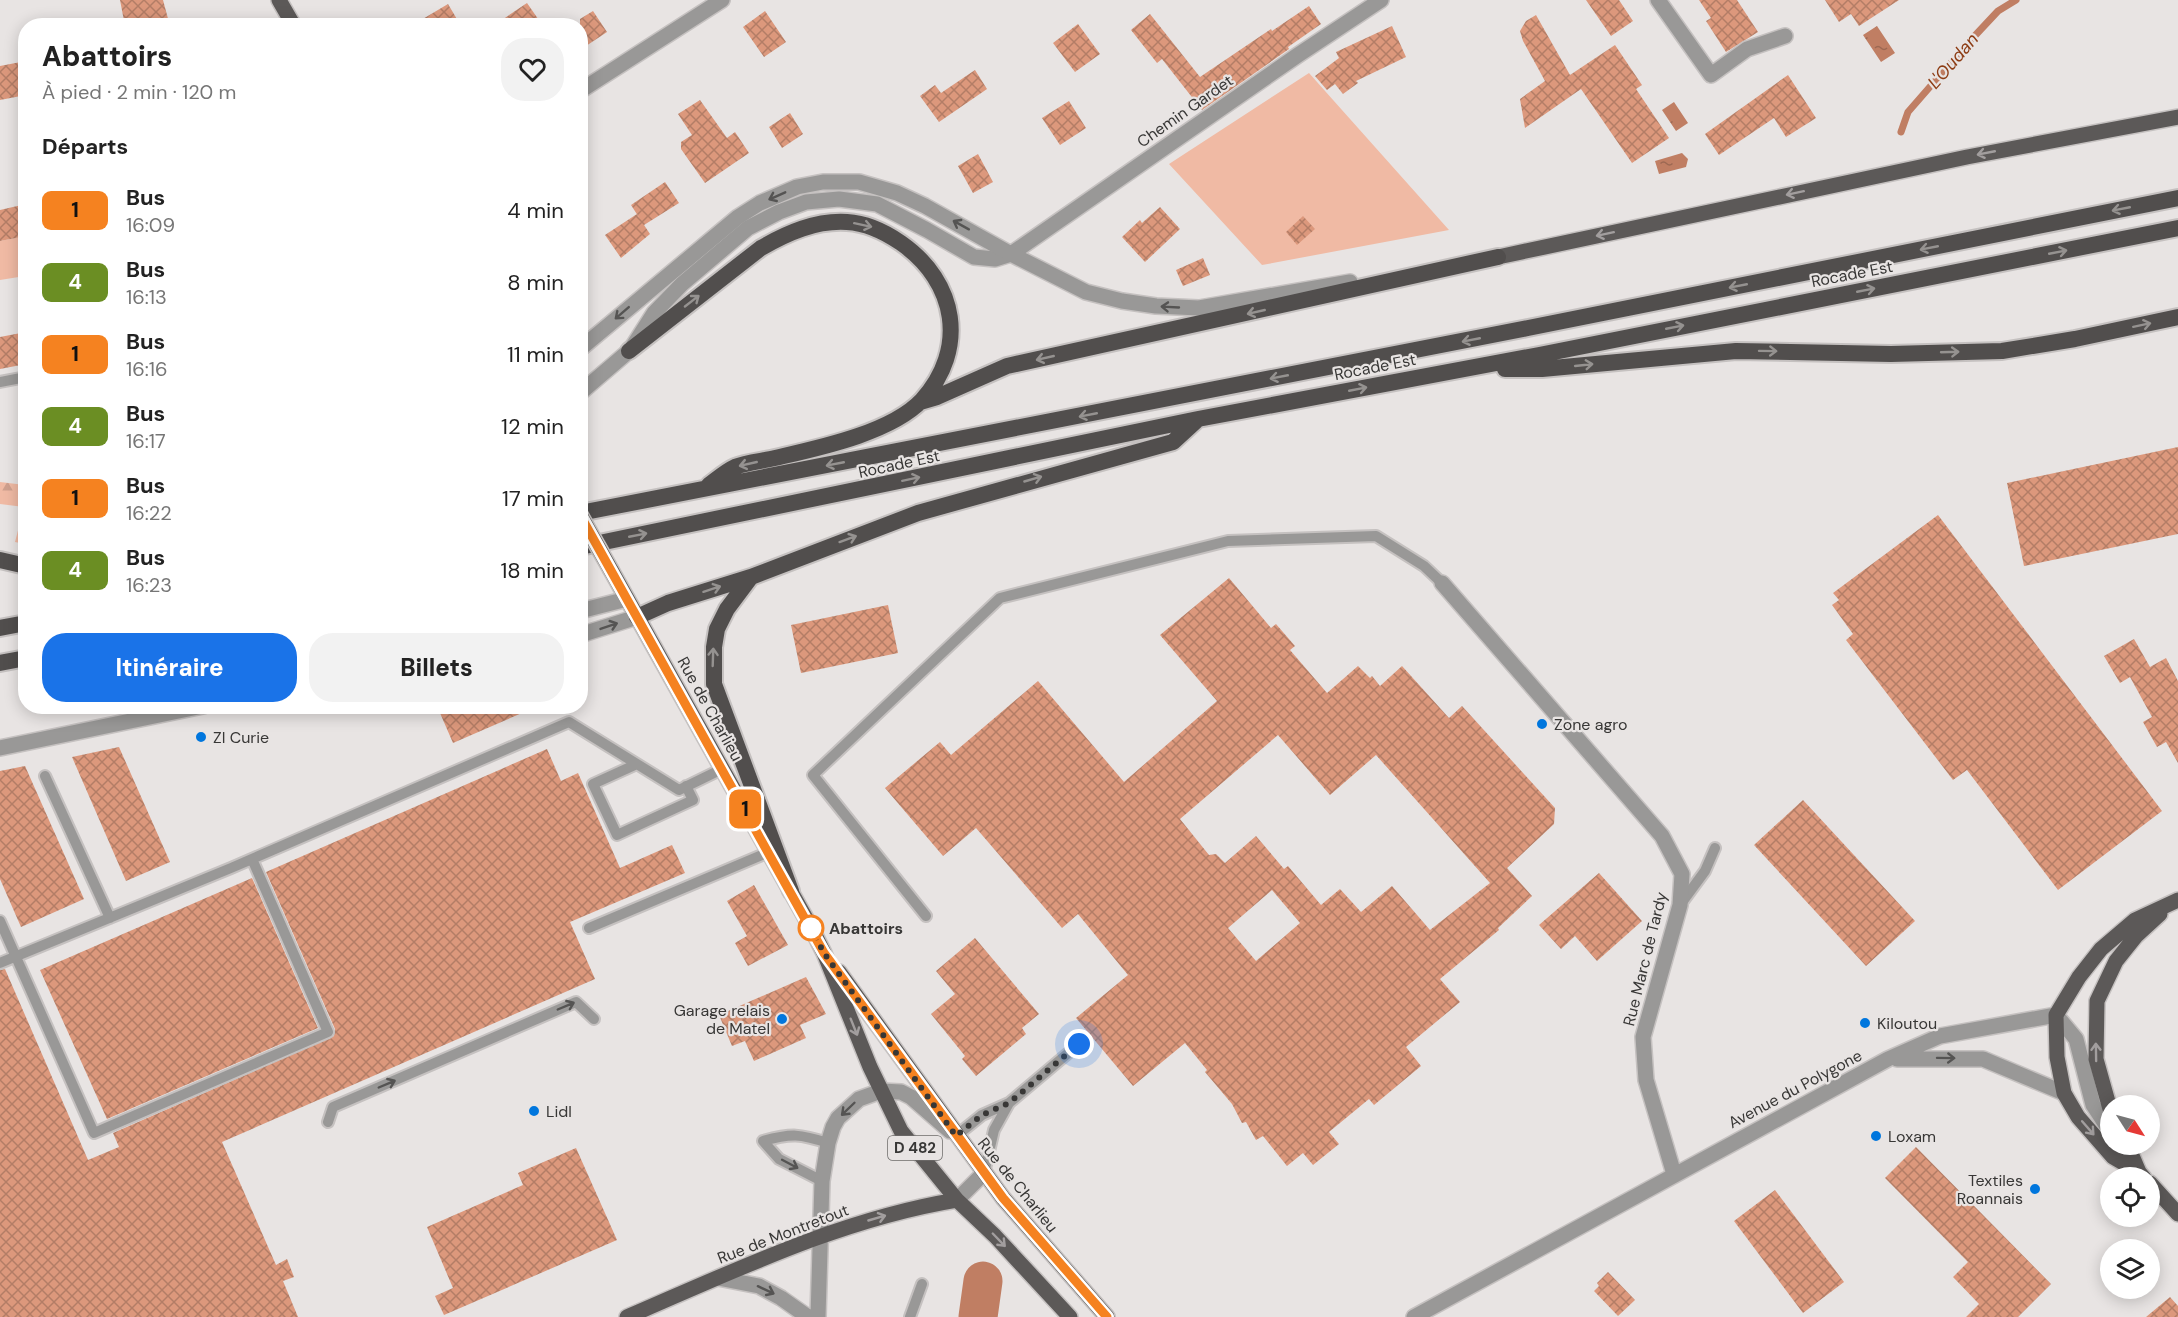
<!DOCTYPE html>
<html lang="fr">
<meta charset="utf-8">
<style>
body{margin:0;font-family:"DM Sans",sans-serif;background:#f2f2f2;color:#222;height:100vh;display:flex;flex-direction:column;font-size:22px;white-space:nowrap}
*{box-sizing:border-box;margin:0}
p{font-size:20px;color:#767676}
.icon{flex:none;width:33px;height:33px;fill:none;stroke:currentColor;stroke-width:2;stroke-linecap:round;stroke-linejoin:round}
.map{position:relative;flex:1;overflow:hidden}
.drawer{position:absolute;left:18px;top:18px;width:570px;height:696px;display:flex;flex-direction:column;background:#fff;border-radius:24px;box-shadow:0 3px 15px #0003}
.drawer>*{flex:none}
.badge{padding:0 12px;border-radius:9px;font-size:21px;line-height:39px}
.needle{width:39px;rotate:126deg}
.tools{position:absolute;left:2100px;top:1095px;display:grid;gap:12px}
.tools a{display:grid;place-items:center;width:60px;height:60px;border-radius:50%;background:#fff;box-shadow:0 3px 15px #0003;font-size:30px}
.you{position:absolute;width:30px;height:30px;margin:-15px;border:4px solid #fff;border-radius:50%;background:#1a73e8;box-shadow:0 0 0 9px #1a73e833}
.map>.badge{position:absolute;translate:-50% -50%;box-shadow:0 0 0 3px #fff}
h2{padding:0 24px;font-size:22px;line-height:54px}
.round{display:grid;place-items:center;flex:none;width:63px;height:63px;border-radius:24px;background:#f2f2f2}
.summary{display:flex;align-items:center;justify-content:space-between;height:102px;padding:0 24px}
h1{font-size:28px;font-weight:800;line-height:45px}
.cta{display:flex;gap:12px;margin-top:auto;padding:12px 24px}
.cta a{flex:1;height:69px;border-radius:24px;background:#1a73e8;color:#fff;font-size:24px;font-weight:800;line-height:69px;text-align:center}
.cta a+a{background:#f2f2f2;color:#222}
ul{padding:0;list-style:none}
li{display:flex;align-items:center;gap:18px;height:72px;padding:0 24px}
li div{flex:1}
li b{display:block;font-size:22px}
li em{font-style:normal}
li .badge{min-width:66px;font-weight:700;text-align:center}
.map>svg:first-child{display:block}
</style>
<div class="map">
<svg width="2178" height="1317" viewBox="0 0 2178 1317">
<defs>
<pattern id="forest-firs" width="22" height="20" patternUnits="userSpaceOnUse" patternTransform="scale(1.5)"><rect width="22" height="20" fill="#f0baa4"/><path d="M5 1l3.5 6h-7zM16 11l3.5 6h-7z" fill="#cfa08e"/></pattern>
<pattern id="water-ripples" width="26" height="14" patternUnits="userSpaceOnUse" patternTransform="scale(1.5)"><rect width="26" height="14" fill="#c07e63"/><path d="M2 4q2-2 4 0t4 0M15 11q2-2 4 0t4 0" fill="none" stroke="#9d6852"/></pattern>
<pattern id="building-cross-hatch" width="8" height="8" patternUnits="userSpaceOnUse" patternTransform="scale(1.5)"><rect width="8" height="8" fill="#dc987c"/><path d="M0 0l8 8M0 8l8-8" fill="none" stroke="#b37d66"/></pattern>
</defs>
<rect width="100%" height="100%" fill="#e8e4e3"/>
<path fill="url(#forest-firs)" d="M 0,482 L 25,485 L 25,544 L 15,542 L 24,507 L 0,504 Z"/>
<path fill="#f0baa4" d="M 1309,73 L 1449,230 L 1262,265 L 1169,164 Z
M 25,236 L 25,276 L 0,280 L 0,241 Z"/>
<path fill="url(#water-ripples)" d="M 1877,26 L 1895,53 L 1881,62 L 1863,35 Z
M 1674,102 L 1688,123 L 1676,131 L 1662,110 Z
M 1682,153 L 1688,159 L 1686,167 L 1659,174 L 1655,161 Z"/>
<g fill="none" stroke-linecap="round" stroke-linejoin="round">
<path stroke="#c07e63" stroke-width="7" d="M 1901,132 L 1908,112 L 1969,42 L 1998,11 L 2016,0"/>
<path stroke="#c07e63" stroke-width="39" d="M 978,1317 L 983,1281"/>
</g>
<path fill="url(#building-cross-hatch)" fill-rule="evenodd" d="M 120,0 L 163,0 L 170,26 L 125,26 Z
M 1586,0 L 1619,0 L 1633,21 L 1611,36 Z
M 1699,0 L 1737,0 L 1758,32 L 1726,52 L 1706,21 L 1711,18 Z
M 1825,0 L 1899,0 L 1859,26 L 1851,14 L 1839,22 Z
M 527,3 L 543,26 L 493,26 Z
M 448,4 L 461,26 L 411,26 Z
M 1309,6 L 1321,24 L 1288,47 L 1289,49 L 1202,110 L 1162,59 L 1157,63 L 1131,30 L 1150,14 L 1200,77 L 1271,29 L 1272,31 Z
M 593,11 L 607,32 L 580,50 L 580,19 Z
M 765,11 L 786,42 L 764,57 L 743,27 Z
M 1536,15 L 1570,75 L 1615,45 L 1642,85 L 1636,89 L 1669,138 L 1632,163 L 1581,89 L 1525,128 L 1520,99 L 1545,81 L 1523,41 L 1520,31 L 1526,21 Z
M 1078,24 L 1100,54 L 1075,72 L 1053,43 Z
M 1392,26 L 1406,57 L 1356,81 L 1358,83 L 1343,94 L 1335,84 L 1327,90 L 1315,76 L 1339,58 L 1336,52 Z
M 26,61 L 26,95 L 0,100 L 0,66 Z
M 975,70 L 987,89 L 939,122 L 920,96 L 935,85 L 941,93 Z
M 1788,75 L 1816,118 L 1786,137 L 1774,118 L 1719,155 L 1705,134 Z
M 700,100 L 727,138 L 735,132 L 749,153 L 705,183 L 681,149 L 681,142 L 692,135 L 678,114 Z
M 1069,101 L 1086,128 L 1060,145 L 1042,118 Z
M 790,113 L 803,134 L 782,148 L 769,127 Z
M 978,154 L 993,182 L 973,193 L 958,166 Z
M 665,182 L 679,203 L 644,225 L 650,234 L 621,258 L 605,235 L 637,214 L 640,219 L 631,205 Z
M 26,204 L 26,236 L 0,241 L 0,210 Z
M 1160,207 L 1180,229 L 1145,262 L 1122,237 L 1140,220 L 1142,223 Z
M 1303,216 L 1315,229 L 1297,245 L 1286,232 Z
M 1203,258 L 1210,275 L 1183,286 L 1176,270 Z
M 26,332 L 26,364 L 0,369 L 0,337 Z
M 2178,447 L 2178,534 L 2024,566 L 2007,483 Z
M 1938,515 L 2162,811 L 2058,890 L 1967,770 L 1953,780 L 1846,640 L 1853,634 L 1832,605 L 1839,600 L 1833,593 Z
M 1229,578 L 1271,628 L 1276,624 L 1295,646 L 1290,650 L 1327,693 L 1358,666 L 1370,678 L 1372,676 L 1380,686 L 1402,666 L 1449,718 L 1462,706 L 1555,808 L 1554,824 L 1507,868 L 1532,896 L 1498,928 L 1499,930 L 1440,979 L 1460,1002 L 1406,1047 L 1421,1066 L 1374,1105 L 1369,1099 L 1329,1132 L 1339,1144 L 1313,1165 L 1303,1153 L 1287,1166 L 1263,1136 L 1256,1140 L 1246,1122 L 1242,1123 L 1232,1104 L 1205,1072 L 1207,1070 L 1185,1043 L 1133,1086 L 1076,1018 L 1128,975 L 1078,914 L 1062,928 L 976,828 L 943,856 L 885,788 L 940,742 L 951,755 L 1038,681 L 1124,782 L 1217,701 L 1160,635 ZM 1278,735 L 1330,795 L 1376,755 L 1490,883 L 1430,930 L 1392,886 L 1361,912 L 1340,889 L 1321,905 L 1288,866 L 1284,869 L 1256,836 L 1225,863 L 1216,854 L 1209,855 L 1180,819 ZM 1272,890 L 1300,923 L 1256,961 L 1228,928 Z
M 888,605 L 898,653 L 801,673 L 791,625 Z
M 2134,639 L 2150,667 L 2166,658 L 2178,681 L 2178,763 L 2166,742 L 2157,747 L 2143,722 L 2152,717 L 2130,677 L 2120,683 L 2104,656 Z
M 437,706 L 538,706 L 453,743 Z
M 119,747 L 170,862 L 126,881 L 72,757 Z
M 547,749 L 561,781 L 578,773 L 620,868 L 672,845 L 685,873 L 570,922 L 595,979 L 222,1142 L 276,1265 L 287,1259 L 294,1277 L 283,1281 L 298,1317 L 0,1317 L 0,970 L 5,969 L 88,1160 L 119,1147 L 113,1133 L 334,1036 L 335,1029 L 266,872 Z
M 25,766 L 84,899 L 21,927 L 0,879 L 0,771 Z
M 1803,800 L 1915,921 L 1866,966 L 1754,845 Z
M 1599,873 L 1642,921 L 1597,961 L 1575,936 L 1561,949 L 1539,925 Z
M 252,878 L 318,1028 L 107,1119 L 40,970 Z
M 754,885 L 788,945 L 748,966 L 735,943 L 747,936 L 727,901 Z
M 975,938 L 1039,1014 L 1022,1028 L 1026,1034 L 976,1076 L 962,1059 L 965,1056 L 931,1014 L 955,994 L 936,971 Z
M 806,977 L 826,1014 L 800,1025 L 806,1038 L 754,1061 L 745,1041 L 732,1046 L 719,1015 Z
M 1916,1147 L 2051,1284 L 2018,1317 L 1966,1317 L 1979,1304 L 1953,1277 L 1968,1262 L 1885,1178 Z
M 576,1148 L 617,1240 L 444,1315 L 435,1296 L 453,1288 L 427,1227 L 523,1185 L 518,1173 Z
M 1775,1190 L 1844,1282 L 1803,1313 L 1734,1221 Z
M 1608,1272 L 1635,1300 L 1618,1316 L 1594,1291 L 1599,1286 L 1597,1283 Z
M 2170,1297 L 2178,1306 L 2178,1317 L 2146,1317 Z"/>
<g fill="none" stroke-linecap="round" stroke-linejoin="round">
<g stroke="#c5c1c0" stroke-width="14">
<path id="service" d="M 0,382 L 26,377
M 637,764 L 593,784 L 617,835 L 693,800 L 686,786
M 45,776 L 110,918
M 1680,905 L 1705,871 L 1715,848
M 926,916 L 813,775 L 1000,598 L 1228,541 L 1376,536 L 1424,566 L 1442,583
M 0,921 L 94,1133 L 328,1032 L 252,859
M 589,928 L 769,852
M 0,963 L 231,868 L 569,722 L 679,790 L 722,769
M 1009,1103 L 1079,1044
M 328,1122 L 333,1107 L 576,1002 L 594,1019
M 956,1136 L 982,1115 L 1009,1103 L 994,1130 L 984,1173
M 822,1181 L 779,1159 L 763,1141 C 792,1133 800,1134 828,1143
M 910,1317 L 922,1284"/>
</g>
<g stroke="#c5c1c0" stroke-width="18">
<path id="minor" d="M 1658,0 L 1711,75 L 1747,49 L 1785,36
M 580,91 L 722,0
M 633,346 L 654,313 L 682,284 L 748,228 L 779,212 L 806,202 L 839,199 L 877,204 L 927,230 L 974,257 L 995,259 L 1011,254 L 1298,55 L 1381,0
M 1442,583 L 1662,836 L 1682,874 L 1680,905 L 1643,1037 L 1646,1080 L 1674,1174
M 957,1200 L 984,1173
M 718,1278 L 759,1286 L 781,1298 L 808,1317
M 818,1317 L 822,1181 L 828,1143 L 833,1127 L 838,1118 L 859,1099 L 881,1091 L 901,1092 L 911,1097 L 950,1131"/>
</g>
<g stroke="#c5c1c0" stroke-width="18">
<path id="tertiary" d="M 580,349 L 738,217 L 760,203 L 797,187 L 823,182 L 859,182 L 897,193 L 925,206 L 1011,254 L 1086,292 L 1122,301 L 1156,306 L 1199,308 L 1350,282
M 580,393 L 629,351
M 580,611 L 627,599
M 580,635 L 637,617
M 0,748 L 203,706
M 1897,1059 L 1983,1059 L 2064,1093
M 1414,1317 L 1888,1059 L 1940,1036 L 2056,1015 L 2076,1039 L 2093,1105 L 2110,1131"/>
</g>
<g stroke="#c5c1c0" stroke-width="18">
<path id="primary" d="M 279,0 L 294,26
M 1498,257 L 1967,157 L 2178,117
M 611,570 L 813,931 L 824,953 L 870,1067 L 901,1131 L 957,1200 L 995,1236 L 1070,1317
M 839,972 L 1003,1198 L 1107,1317
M 2110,1109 L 2096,1059 L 2097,1001 L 2116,961 L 2136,936 L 2160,914
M 2127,1144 L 2139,1172
M 2144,1178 L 2139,1172 L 2113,1157 L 2078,1117 L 2064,1093 L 2057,1057 L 2056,1015 L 2079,977 L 2101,949 L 2135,920 L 2178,900
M 2150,1183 L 2178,1214
M 627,1317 C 734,1271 841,1219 957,1200"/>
</g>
<g stroke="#c5c1c0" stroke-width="20">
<path id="trunk" d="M 629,351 L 761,248 C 787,233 816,220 847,222 C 867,223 885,232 901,243 C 957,282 968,349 922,400 C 891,433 818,448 775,458 C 763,461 747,462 735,467 C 726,471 717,479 709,485
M 1505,369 L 1542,369 L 1736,351 L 1891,354 L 2002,351 L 2075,339 L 2178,317
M 920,402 L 937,397 L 1007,366 L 1498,257
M 580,513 L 1528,328 L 2178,198
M 580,547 L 1198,419 L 1539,355 L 2178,228
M 0,560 L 26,566
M 637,617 L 668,603 L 751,577
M 0,628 L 26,623
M 0,663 L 26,658
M 791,891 L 714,684 L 714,647 L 717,629 L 727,609 L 751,577 L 918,513 L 1173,442 L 1197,420"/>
</g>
<use href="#service" stroke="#999897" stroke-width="10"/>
<use href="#minor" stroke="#999897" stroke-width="15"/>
<use href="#tertiary" stroke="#999897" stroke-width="15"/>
<use href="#primary" stroke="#5c5958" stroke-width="15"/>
<use href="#trunk" stroke="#514e4d" stroke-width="16"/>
<g stroke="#c5c1c0" stroke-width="18" stroke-linecap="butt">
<path id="primary-bridge" d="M 580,515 L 611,570"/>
</g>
<use href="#primary-bridge" stroke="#5c5958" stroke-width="15"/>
</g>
<defs><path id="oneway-shaft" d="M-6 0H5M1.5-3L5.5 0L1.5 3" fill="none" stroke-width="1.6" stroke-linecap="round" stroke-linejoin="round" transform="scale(1.5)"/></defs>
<g stroke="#a29e9e">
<use href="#oneway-shaft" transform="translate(1986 153) rotate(169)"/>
<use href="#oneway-shaft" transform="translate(1795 193) rotate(168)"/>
<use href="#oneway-shaft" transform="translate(1605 234) rotate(168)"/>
<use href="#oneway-shaft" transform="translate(854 1027) rotate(68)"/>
<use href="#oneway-shaft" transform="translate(2096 1052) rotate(-91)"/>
<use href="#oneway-shaft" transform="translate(2088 1128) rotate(49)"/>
<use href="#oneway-shaft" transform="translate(877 1218) rotate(-16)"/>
<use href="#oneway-shaft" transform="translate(999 1240) rotate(46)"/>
</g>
<g stroke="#555453">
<use href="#oneway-shaft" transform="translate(777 196) rotate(156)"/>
<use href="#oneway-shaft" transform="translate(961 225) rotate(-151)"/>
<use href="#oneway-shaft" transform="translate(1170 307) rotate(-177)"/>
<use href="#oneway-shaft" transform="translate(622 313) rotate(139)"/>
<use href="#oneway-shaft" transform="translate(609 626) rotate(-19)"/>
<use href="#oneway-shaft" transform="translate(566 1006) rotate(-23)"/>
<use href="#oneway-shaft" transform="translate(1946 1058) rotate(1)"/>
<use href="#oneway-shaft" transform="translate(387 1084) rotate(-23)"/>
<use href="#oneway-shaft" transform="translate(848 1109) rotate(136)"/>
<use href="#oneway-shaft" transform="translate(790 1164) rotate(28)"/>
<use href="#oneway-shaft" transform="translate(766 1290) rotate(25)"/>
</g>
<g stroke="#959290">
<use href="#oneway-shaft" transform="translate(2121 209) rotate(169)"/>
<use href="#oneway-shaft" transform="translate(863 225) rotate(12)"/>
<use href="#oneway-shaft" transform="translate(1929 248) rotate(169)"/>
<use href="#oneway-shaft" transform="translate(2058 252) rotate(-11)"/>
<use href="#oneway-shaft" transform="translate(1738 286) rotate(169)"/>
<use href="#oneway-shaft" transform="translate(1866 290) rotate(-11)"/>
<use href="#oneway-shaft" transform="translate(692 301) rotate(-38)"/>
<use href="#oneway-shaft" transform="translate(1256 312) rotate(167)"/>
<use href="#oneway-shaft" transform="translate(2142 325) rotate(-12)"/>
<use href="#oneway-shaft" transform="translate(1675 327) rotate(-11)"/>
<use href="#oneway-shaft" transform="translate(1471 340) rotate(169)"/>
<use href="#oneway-shaft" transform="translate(1768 351) rotate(1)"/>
<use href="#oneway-shaft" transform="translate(1950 352) rotate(-2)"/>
<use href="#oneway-shaft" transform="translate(1045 358) rotate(167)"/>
<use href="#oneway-shaft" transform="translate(1584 365) rotate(-6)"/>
<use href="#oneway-shaft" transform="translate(1279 377) rotate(169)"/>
<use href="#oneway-shaft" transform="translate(1358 389) rotate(-11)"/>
<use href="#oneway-shaft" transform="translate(1088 415) rotate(169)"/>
<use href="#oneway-shaft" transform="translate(748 464) rotate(167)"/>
<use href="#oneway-shaft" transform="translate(835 464) rotate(169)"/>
<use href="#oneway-shaft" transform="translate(911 479) rotate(-12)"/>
<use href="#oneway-shaft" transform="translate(1033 479) rotate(-16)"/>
<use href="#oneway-shaft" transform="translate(638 535) rotate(-11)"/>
<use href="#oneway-shaft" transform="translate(848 539) rotate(-20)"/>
<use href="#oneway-shaft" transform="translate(712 589) rotate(-18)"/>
<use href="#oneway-shaft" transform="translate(713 657) rotate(-88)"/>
</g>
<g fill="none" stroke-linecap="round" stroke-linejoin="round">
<g stroke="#fff" stroke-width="14">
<path id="line" d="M 580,515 L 824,953 L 1003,1198 L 1107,1317"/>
</g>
<use href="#line" stroke="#f58220" stroke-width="9"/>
<path stroke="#383736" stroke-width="6" stroke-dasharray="0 10.8" d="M 811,928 L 824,953 L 956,1136 L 982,1115 L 1009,1103 L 1079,1044"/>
</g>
<g fill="#0076dd" stroke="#e8e4e3" stroke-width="2">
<circle cx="1542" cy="724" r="6"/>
<circle cx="201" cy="737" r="6"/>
<circle cx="782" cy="1019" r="6"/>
<circle cx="1865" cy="1023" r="6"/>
<circle cx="534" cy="1111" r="6"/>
<circle cx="1876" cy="1136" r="6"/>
<circle cx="2035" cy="1189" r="6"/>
</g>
<circle fill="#fff" stroke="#f58220" stroke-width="3" cx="811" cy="928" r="12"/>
<g text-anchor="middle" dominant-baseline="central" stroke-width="4.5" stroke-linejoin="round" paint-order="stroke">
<rect fill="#e8e4e3" stroke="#6d6b6a" stroke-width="1.5" x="888" y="1136" width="54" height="24" rx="4.5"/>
<g font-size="15" font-weight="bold" fill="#383736">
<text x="915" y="1148">D 482</text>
</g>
<g font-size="16" fill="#383736" stroke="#e8e4e3">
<text transform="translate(1185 111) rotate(-35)">Chemin Gardet</text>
<text transform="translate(1852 274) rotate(-11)">Rocade Est</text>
<text transform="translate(1375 367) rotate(-11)">Rocade Est</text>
<text transform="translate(899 464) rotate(-12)">Rocade Est</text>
<text transform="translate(710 709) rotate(61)">Rue de Charlieu</text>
<text transform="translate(1645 959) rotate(-76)">Rue Marc de Tardy</text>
<text transform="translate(1795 1089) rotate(-28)">Avenue du Polygone</text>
<text transform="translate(1018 1185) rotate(51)">Rue de Charlieu</text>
<text transform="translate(783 1234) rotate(-21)">Rue de Montretout</text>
</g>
<g font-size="16" fill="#383736" stroke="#e8e4e3" text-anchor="start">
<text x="1554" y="724">Zone agro</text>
<text x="213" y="737">ZI Curie</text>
<text x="770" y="1010" text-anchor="end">Garage relais<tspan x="770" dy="18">de Matel</tspan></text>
<text x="1877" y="1023">Kiloutou</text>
<text x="546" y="1111">Lidl</text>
<text x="1888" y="1136">Loxam</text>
<text x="2023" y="1180" text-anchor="end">Textiles<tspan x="2023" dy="18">Roannais</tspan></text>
</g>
<g font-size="16" font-weight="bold" fill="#383736" stroke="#e8e4e3" text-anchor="start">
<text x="829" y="928">Abattoirs</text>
</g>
<g font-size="18" font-style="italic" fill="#8d3c14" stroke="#e8e4e3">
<text transform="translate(1953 61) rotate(-49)">L'Oudan</text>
</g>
</g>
</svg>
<div class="tools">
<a><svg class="needle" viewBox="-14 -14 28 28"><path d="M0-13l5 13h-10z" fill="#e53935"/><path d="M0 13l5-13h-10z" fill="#767676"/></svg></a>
<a><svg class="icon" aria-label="locate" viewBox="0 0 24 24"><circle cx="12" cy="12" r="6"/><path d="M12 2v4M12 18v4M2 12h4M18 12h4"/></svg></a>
<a><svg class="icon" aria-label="layers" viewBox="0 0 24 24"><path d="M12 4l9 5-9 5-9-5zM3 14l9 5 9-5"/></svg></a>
</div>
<div class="you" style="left:1079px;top:1044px"></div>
<b class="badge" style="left:745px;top:809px;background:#f58220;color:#111">1</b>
<section class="drawer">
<div class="summary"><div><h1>Abattoirs</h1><p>À pied · 2 min · 120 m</p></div><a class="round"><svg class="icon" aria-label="heart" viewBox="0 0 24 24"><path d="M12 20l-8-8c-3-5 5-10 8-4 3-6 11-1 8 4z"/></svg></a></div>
<h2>Départs</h2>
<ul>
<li><span class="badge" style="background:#f58220;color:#111">1</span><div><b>Bus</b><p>16:09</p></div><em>4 min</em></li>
<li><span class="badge" style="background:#6b8e23;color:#fff">4</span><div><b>Bus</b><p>16:13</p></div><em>8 min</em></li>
<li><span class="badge" style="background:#f58220;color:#111">1</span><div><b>Bus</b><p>16:16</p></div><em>11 min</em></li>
<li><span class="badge" style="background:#6b8e23;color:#fff">4</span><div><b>Bus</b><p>16:17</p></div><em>12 min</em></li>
<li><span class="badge" style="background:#f58220;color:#111">1</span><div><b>Bus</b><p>16:22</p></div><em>17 min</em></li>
<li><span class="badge" style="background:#6b8e23;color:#fff">4</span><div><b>Bus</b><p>16:23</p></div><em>18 min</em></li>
</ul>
<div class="cta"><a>Itinéraire</a><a>Billets</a></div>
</section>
</div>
